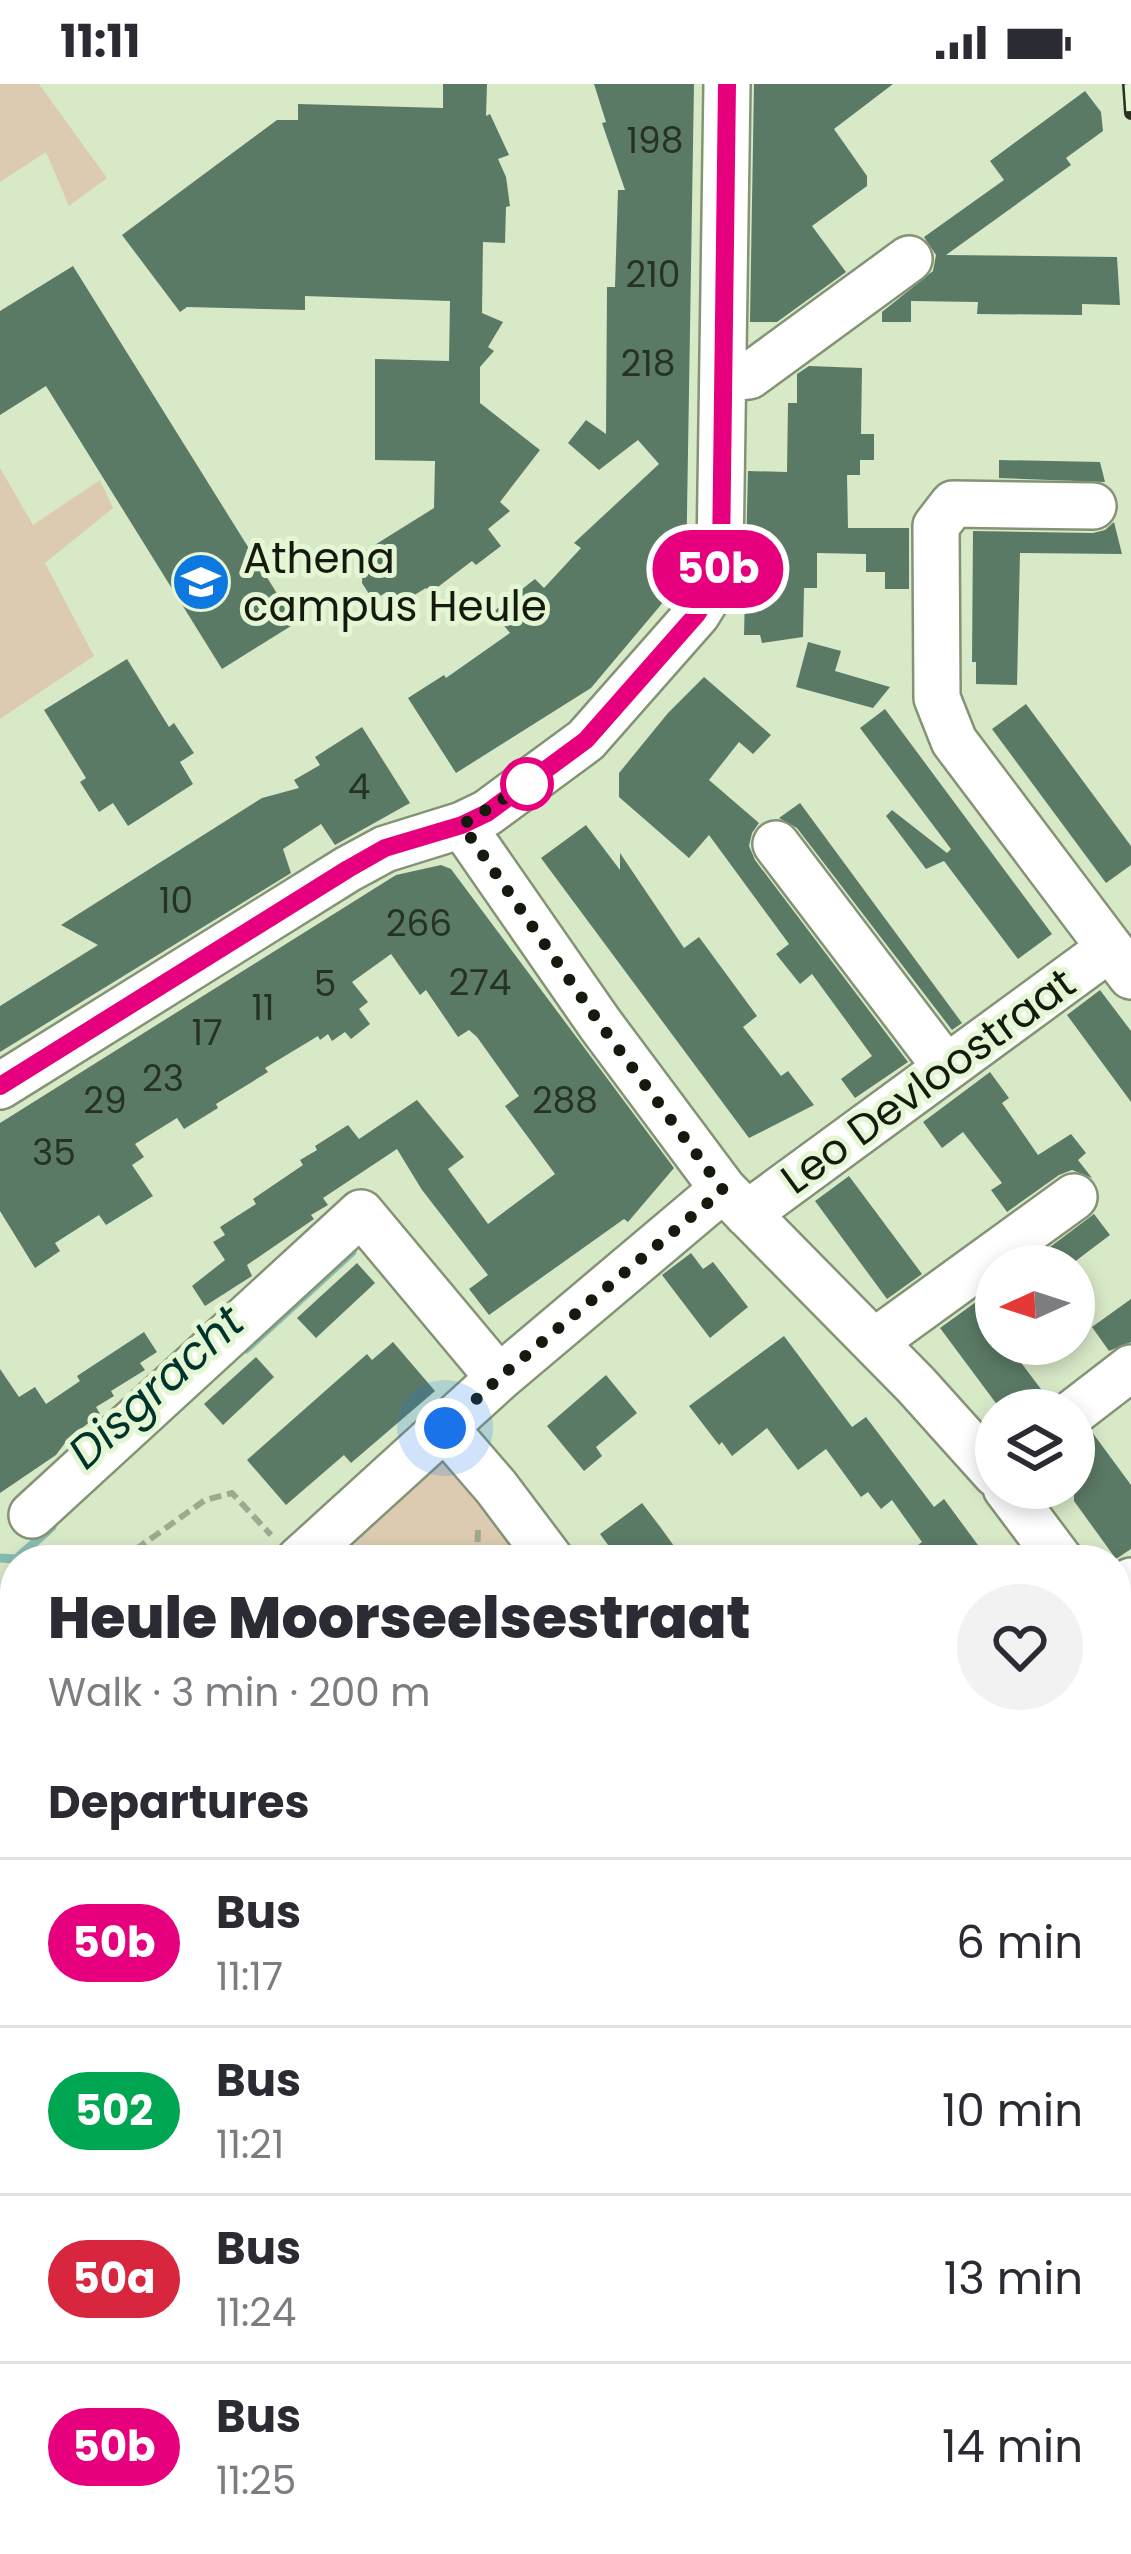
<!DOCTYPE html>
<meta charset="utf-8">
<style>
body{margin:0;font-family:Poppins,sans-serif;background:#f2f2f3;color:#2b2b33;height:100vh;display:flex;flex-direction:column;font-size:45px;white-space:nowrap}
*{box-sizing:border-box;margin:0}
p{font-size:39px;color:#7c7c81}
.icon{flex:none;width:66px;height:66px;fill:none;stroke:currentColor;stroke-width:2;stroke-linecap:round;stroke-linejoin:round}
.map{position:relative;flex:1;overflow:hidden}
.details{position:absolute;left:0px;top:1461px;width:1131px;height:1011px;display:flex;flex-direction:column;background:#fff;border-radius:48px 48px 0 0;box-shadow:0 6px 18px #0003}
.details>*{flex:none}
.badge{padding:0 24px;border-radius:39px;font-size:42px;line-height:78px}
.needle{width:78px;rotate:267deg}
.tools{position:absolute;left:975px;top:1161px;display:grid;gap:24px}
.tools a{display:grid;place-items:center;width:120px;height:120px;border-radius:50%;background:#fff;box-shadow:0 6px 18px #0003;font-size:60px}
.you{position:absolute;width:60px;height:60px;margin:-30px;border:9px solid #fff;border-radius:50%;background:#1a73e8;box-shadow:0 0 0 18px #1a73e833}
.map>.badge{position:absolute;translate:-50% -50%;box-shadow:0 0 0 6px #fff}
h2{padding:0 48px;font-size:45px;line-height:108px}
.round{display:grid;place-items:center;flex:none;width:126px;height:126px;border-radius:63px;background:#f2f2f3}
.summary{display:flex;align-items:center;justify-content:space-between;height:204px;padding:0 48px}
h1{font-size:57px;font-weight:800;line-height:90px}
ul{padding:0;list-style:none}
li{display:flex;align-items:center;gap:36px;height:168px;padding:0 48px;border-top:3px solid #e1e1e2}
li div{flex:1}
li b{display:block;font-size:45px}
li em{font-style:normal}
li .badge{min-width:132px;font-weight:700;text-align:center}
.status{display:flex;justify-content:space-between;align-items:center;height:84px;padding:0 60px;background:#fff;direction:ltr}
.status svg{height:33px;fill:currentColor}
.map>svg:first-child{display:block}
</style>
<div class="status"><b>11:11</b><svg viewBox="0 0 49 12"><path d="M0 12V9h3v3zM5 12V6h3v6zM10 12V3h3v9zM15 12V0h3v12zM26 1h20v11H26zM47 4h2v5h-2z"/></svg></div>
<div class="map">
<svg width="1131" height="2470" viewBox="0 0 1131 2470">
<rect width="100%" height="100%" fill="#d8e9c8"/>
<path fill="#dccbb0" d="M 0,0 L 39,0 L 107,94 L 69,122 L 46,68 L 0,98 Z
M 0,384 L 33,441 L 100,396 L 113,424 L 45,479 L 94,572 L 0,635 Z
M 451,1363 L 538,1476 L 320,1476 Z
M 1131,1904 L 1131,1969 L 1116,1979 L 1116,1913 Z
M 178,2457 L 239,2457 L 217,2470 L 153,2470 Z"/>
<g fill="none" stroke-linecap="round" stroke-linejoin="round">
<path stroke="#89bcb1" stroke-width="9" d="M 246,1265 L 352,1168
M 0,1474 L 16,1475 L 52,1443"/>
</g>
<path fill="#5b7a65" d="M 443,0 L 487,0 L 486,32 L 490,30 L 509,71 L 498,75 L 506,93 L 510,122 L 506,123 L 505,159 L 483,158 L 482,229 L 503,238 L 488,263 L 494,267 L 480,283 L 480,319 L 540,366 L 500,418 L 510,427 L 488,445 L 501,462 L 476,481 L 472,477 L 430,509 L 426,504 L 396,522 L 387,508 L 373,516 L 362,499 L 363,481 L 357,472 L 434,424 L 435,377 L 375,376 L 375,275 L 449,277 L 450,217 L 305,212 L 305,226 L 187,223 L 180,228 L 122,151 L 277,36 L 298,36 L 298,20 L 443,24 Z
M 594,0 L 694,0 L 686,491 L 591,604 L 456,689 L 408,614 L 444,591 L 446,594 L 510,549 L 493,528 L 535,495 L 544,504 L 581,464 L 574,459 L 659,380 L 638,356 L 599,386 L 568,359 L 586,336 L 606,350 L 607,203 L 615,203 L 618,106 L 625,106 L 602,39 L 606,38 Z
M 754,0 L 893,0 L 834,45 L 867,92 L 867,102 L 812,142 L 846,188 L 777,238 L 750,238 Z
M 1085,7 L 1101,28 L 1103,47 L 1066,74 L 1071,81 L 946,171 L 1117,173 L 1120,221 L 1082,220 L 1082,231 L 977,230 L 978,218 L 911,217 L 911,238 L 882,238 L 882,228 L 933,187 L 936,171 L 924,153 L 1004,96 L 990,77 Z
M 73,182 L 291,532 L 291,542 L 222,585 L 46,302 L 0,331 L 0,227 Z
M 809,282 L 862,284 L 861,350 L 874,350 L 874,376 L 860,376 L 860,391 L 847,391 L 848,444 L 909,444 L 909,505 L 885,505 L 885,488 L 866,488 L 866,470 L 817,469 L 817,504 L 804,504 L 803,553 L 762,559 L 760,551 L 744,551 L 748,387 L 787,388 L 788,319 L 797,319 L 797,290 Z
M 999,376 L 1100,378 L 1105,398 L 999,394 Z
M 1114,438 L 1122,470 L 1020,469 L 1017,601 L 976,600 L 976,578 L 972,578 L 973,447 L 1093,449 L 1105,446 Z
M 808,558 L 841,567 L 835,587 L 890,603 L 873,624 L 796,603 Z
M 127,575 L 169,643 L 174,639 L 194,669 L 180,678 L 193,700 L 128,742 L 113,719 L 99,728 L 80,698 L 86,694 L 44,626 Z
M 704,593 L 771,651 L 753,670 L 739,658 L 709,696 L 759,739 L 752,749 L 749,762 L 755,776 L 908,978 L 855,1014 L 841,995 L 872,972 L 812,890 L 800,900 L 776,870 L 789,860 L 709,751 L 689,774 L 619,713 L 619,689 L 668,629 Z
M 1026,620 L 1131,762 L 1131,781 L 1106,799 L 992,645 Z
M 885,625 L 1052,850 L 1018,875 L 944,777 L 926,785 L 886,732 L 892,726 L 947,769 L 951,765 L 860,644 Z
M 362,643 L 410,719 L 335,761 L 321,740 L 283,765 L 291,789 L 0,968 L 0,922 L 98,861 L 61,841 L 262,714 L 299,704 L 294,696 L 320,681 L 315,673 Z
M 800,719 L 962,939 L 952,946 L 797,744 L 779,734 Z
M 586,741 L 620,786 L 620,769 L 684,864 L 699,853 L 757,932 L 743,943 L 781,992 L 788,987 L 814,1021 L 749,1054 L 541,774 Z
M 441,781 L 451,785 L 674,1084 L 628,1138 L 624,1135 L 489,1231 L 469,1205 L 488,1191 L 422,1106 L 397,1065 L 323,1114 L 328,1121 L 311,1131 L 314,1135 L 247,1181 L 252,1192 L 205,1222 L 192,1202 L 225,1176 L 213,1158 L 225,1151 L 220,1143 L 256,1120 L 253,1115 L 303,1081 L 300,1076 L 317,1066 L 315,1062 L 348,1041 L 359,1055 L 417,1016 L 464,1073 L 448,1085 L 488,1140 L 555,1090 L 505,1022 L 519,1012 L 477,953 L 469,946 L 458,953 L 426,906 L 420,911 L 391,870 L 352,898 L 368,918 L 359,925 L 370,940 L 351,955 L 345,948 L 332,957 L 328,950 L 320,956 L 318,952 L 265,984 L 268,988 L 216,1020 L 218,1024 L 184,1045 L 177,1034 L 135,1060 L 144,1073 L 132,1081 L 153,1112 L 106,1141 L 99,1131 L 55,1159 L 60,1167 L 35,1184 L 0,1127 L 0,1039 L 396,791 Z
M 1100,906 L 1131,947 L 1131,1018 L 1067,931 Z
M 990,988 L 1009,1014 L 1002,1019 L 1038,1071 L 1071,1050 L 1086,1069 L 1078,1076 L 1092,1094 L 1072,1086 L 1059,1091 L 1007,1128 L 991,1106 L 1002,1099 L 963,1048 L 942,1064 L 923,1038 Z
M 849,1092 L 922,1190 L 887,1215 L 815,1117 Z
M 1094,1130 L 1110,1151 L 1069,1182 L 1046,1182 L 1038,1172 Z
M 691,1169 L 703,1185 L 713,1178 L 748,1223 L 710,1254 L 662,1191 Z
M 357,1179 L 375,1199 L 316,1254 L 297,1234 Z
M 1131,1215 L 1131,1258 L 1109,1267 L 1092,1243 Z
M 976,1218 L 996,1245 L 996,1260 L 1007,1260 L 1050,1317 L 1048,1326 L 1001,1326 L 940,1244 Z
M 144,1248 L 157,1268 L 140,1279 L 145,1286 L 111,1307 L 114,1312 L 96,1323 L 100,1330 L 68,1355 L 56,1371 L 0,1409 L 0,1285 L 19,1313 L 35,1303 L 46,1320 L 80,1297 L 77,1292 Z
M 784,1252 L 852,1343 L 866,1333 L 934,1423 L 944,1415 L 989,1476 L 898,1476 L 922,1458 L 892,1416 L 881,1425 L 868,1408 L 861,1413 L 826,1365 L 798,1386 L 767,1344 L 732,1372 L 722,1358 L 719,1361 L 689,1322 Z
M 393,1258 L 435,1307 L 351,1379 L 344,1371 L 286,1421 L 247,1376 L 367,1270 L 372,1276 Z
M 256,1273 L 274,1293 L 223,1341 L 204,1320 Z
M 606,1291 L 637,1329 L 596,1363 L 602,1372 L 584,1387 L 547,1342 Z
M 1092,1348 L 1131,1401 L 1131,1465 L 1116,1475 L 1074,1417 L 1074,1354 Z
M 642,1419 L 661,1444 L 684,1476 L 619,1476 L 600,1450 Z"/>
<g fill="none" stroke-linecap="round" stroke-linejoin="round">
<g stroke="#839374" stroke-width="50">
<path id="minor" d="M 724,295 L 749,292 L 909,175
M 1093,422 L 953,420 L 936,442 L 937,614 L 954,657 L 1131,892
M 462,741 L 600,940 L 723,1105 L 916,1301 L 996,1390
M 776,760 L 945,982
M 0,1002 L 348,785 L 385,765 L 462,741 L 487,729 L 586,656 L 697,530 L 713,504 L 720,472 L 727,0
M 747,1130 L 1110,864
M 874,1258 L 1074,1113
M 1074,1328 L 1131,1284
M 445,1344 L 496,1403 L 551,1476
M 1006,1404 L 1060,1476
M 32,1431 L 361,1129 L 499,1294
M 299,1476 L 499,1294 L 723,1105
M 1116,1508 L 1131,1497
M 1116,1550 L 1131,1570
M 0,1761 L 15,1788
M 1116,1900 L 1131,1891
M 1116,2181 L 1131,2173
M 459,2457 L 460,2470
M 563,2457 L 564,2470
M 840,2457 L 841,2462
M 128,2470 L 152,2457"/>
</g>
<path stroke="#9daa90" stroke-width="6" stroke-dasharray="12 6" stroke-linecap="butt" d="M 121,1476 L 205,1416 L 232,1409 L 271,1451
M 477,1476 L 478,1444
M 0,1544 L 15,1537
M 1112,2457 L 1120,2470
M 1019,2470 L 1041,2457"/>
<use href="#minor" stroke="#fff" stroke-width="45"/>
<g stroke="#293022" stroke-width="14">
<path id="rail" d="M 1129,0 L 1131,29"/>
</g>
<use href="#rail" stroke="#e5f6d5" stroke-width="9" stroke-dasharray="27" stroke-linecap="butt"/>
</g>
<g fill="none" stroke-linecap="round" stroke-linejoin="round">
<g stroke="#fff" stroke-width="27">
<path id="line" d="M 0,1002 L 348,785 L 385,764 L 462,741 L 487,729 L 586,656 L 697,530 L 713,504 L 721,472 L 727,0"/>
</g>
<use href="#line" stroke="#e6007e" stroke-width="18"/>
<path stroke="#141a0e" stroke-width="12" stroke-dasharray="0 21.6" d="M 445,1344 L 499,1294 L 723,1106 L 600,940 L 462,741 L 533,696 L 527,700"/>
</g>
<defs>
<g id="school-disc" transform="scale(3)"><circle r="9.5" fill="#0d78e0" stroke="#e5f6d5"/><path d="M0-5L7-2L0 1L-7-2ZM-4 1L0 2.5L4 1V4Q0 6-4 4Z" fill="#fff"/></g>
</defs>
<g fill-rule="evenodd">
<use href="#school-disc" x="201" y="498"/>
</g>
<circle fill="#fff" stroke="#e6007e" stroke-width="6" cx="527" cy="700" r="24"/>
<g text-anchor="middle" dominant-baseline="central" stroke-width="10" stroke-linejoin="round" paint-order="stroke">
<g font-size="36" fill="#263224">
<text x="655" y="56">198</text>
<text x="653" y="190">210</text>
<text x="648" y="279">218</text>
<text x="359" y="702">4</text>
<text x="176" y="816">10</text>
<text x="419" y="839">266</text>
<text x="480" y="898">274</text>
<text x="325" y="899">5</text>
<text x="263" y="923">11</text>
<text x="207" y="948">17</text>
<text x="163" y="994">23</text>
<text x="105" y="1016">29</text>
<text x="565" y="1016">288</text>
<text x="54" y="1068">35</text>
</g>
<g font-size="42" fill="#141a0e" stroke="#e5f6d5" text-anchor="start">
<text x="243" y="474">Athena<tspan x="243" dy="48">campus Heule</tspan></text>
</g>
<g font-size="42" fill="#141a0e" stroke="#e5f6d5">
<text transform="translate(928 997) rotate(-36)">Leo Devloostraat</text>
</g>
<g font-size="45" font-style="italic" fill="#00332b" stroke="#e5f6d5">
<text transform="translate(156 1303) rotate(-42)">Disgracht</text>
</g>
</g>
</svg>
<div class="tools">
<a><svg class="needle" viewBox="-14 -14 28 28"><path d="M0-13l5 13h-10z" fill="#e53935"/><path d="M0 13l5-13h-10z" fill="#7c7c81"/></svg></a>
<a><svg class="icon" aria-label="layers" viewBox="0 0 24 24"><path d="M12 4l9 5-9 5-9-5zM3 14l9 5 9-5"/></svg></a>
</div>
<div class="you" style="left:445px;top:1344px"></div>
<b class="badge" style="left:718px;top:485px;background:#e6007e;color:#fff">50b</b>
<section class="details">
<div class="summary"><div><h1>Heule Moorseelsestraat</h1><p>Walk · 3 min · 200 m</p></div><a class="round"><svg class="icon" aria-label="heart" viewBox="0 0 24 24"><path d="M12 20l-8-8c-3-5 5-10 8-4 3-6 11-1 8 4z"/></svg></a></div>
<h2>Departures</h2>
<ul>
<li><span class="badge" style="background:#e6007e;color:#fff">50b</span><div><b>Bus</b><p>11:17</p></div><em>6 min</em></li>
<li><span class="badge" style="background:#00a651;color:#fff">502</span><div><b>Bus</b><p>11:21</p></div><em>10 min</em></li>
<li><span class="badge" style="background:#d7263d;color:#fff">50a</span><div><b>Bus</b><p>11:24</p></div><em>13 min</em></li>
<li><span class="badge" style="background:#e6007e;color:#fff">50b</span><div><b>Bus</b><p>11:25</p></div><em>14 min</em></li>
</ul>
</section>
</div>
